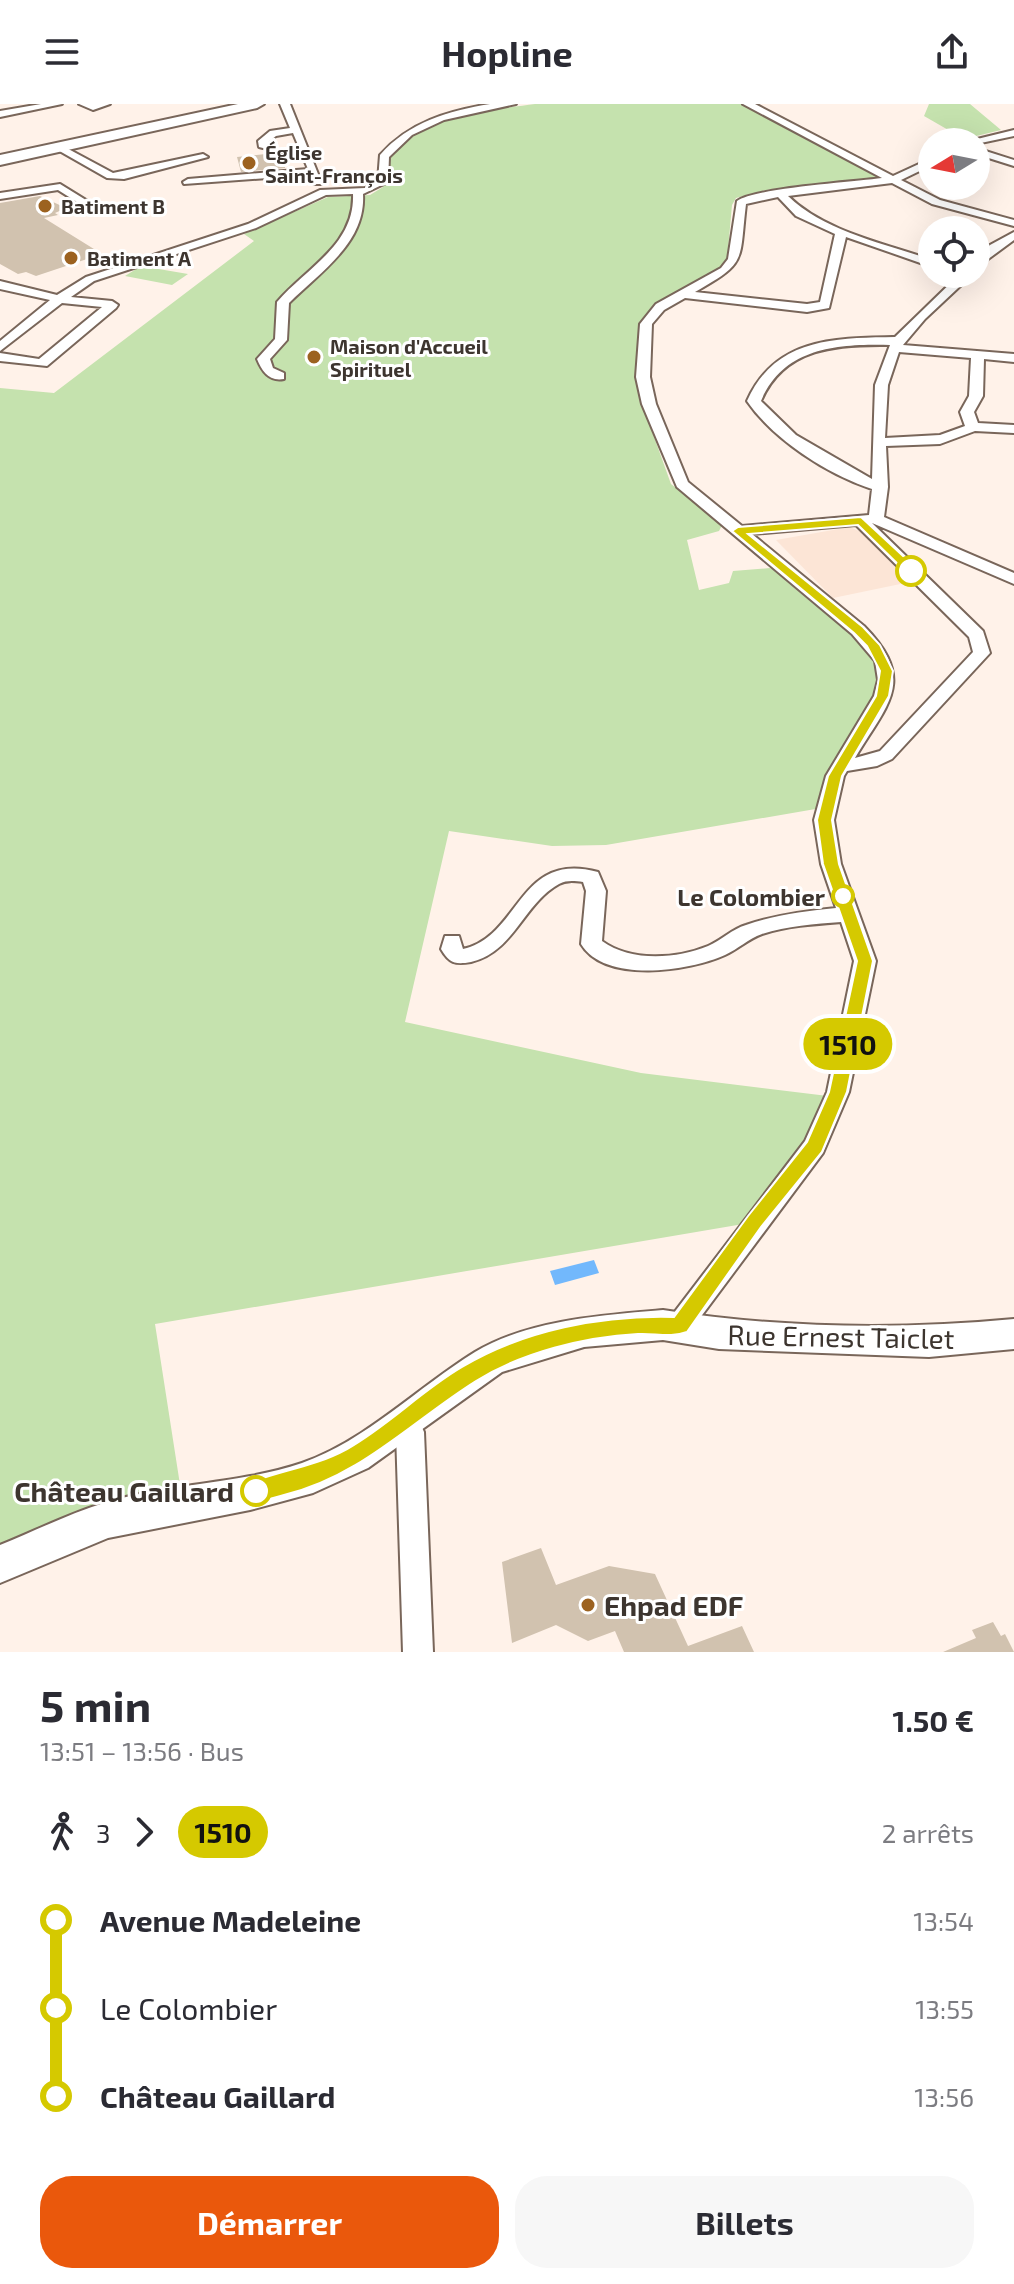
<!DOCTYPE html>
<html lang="fr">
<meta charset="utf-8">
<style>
body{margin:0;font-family:"Exo 2",sans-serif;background:#f7f7f7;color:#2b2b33;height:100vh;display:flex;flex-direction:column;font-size:30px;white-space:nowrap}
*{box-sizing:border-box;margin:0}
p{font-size:26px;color:#7c7c81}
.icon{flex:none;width:44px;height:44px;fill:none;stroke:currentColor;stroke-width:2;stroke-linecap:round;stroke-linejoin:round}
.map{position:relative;height:1548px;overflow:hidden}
.drawer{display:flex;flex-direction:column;background:#fff;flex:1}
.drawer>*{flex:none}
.badge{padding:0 16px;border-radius:26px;font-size:28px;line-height:52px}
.needle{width:52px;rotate:260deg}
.controls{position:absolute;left:918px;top:24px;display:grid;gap:16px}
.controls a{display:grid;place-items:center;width:72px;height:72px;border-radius:50%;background:#fff;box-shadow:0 8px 32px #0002;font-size:40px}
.map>.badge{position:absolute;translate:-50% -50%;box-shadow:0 0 0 4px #fff}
.legs{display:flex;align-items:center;gap:12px;height:88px;padding:0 40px;font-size:26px}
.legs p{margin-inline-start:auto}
.summary{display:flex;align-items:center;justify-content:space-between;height:136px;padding:0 40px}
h1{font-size:44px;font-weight:700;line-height:60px}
.action{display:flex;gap:16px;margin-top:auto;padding:16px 40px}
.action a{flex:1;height:92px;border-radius:32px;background:#ea580c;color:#fff;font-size:32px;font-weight:700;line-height:92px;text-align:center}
.action a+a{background:#f7f7f7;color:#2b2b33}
ul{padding:0 40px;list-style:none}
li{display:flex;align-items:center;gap:28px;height:88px;font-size:30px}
li i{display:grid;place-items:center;width:12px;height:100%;margin:0 10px;background:currentColor}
li i::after{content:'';width:20px;height:20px;margin:-10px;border:6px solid;border-radius:50%;background:#fff}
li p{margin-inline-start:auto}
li:first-child i{background:linear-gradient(#0000 50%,currentColor 0)}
li:last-child i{background:linear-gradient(currentColor 50%,#0000 0)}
header{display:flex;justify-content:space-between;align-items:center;height:104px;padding:0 40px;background:#fff;font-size:36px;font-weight:700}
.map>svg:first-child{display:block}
</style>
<header><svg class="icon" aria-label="menu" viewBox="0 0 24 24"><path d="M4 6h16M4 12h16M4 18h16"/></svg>Hopline<svg class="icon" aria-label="share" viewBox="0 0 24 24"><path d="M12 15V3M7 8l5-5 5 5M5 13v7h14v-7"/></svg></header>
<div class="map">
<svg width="1014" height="1548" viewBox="0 0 1014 1548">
<rect width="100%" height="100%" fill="#fff2e9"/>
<path fill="#fce5d6" d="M 850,423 L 861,428 L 910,478 L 833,494 L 776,436 Z"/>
<path fill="#c5e2ae" d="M 535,0 L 741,0 L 884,75 L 766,86 L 736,94 L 732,101 L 727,157 L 718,166 L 655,200 L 641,221 L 636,267 L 644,305 L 671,380 L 722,421 L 719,427 L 687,436 L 699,486 L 729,479 L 733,467 L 770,464 L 788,474 L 855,528 L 878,557 L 887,576 L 827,703 L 606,741 L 552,742 L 449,727 L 405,918 L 641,969 L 836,993 L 755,1118 L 155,1220 L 183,1400 L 0,1460 L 0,284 L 54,289 L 254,137 L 244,130 L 328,93 L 370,91 L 383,83 C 385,74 386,61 390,52 C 412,11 494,6 535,0 Z
M 929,0 L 970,0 L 1001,26 L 964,35 L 924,12 Z
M 141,162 L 188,170 L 172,181 L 125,172 Z"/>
<path fill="#72b8fc" d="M 594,1156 L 599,1169 L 555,1181 L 550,1167 Z"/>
<path fill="#d1c2af" d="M 285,48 L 285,64 L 241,68 L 237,53 Z
M 40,92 L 66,104 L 55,109 L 58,111 L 44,114 L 102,150 L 36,172 L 26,168 L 18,170 L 0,160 L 0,99 Z
M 541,1444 L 556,1481 L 609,1462 L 655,1470 L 688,1542 L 742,1522 L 754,1548 L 624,1548 L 615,1527 L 588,1537 L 556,1521 L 512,1539 L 502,1458 Z
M 993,1518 L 1001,1532 L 1005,1530 L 1014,1548 L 943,1548 L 976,1534 L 972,1526 Z"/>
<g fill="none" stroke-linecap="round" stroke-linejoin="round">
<g stroke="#79665a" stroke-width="4">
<path id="minor" d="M 41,0 L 62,0 L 0,13 L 0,7 Z
M 79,0 L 110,0 L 93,6 Z
M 280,0 L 290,0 L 322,80 L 314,80 L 310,71 L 184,80 L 183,78 L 188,75 L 308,65 L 293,29 L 276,32 L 268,38 L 267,45 L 259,43 L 258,37 L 270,27 L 290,24 Z
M 490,0 L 516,0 L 444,16 L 412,31 L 389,53 L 388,78 L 363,90 C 366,139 320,168 289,199 L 287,236 L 270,255 L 273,264 L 284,269 L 284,275 C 269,278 262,267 257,255 L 275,235 L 277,198 C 306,164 355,141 353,90 L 326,91 L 256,124 L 94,177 L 71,193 L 112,197 L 118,201 L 116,204 L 47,262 L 0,257 L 0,249 L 39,255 L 102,203 L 62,199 L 0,247 L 0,237 L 50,196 L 0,185 L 0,177 L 57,191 L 86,173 L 248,120 L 320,86 L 365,84 L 378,77 L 380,51 C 409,18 448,7 490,0 Z
M 743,0 L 755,0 L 893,72 L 932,54 L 932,61 L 901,76 L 940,96 L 1014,116 L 1014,122 L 932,100 L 892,79 L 788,92 C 825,128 884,139 932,156 L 932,163 L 846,133 L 829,204 L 807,208 L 685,194 L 664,206 L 652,220 L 650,273 L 656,300 L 688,378 L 742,422 L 869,411 L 872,385 C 827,370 774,336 747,297 C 775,234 834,234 895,233 L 960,170 L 973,170 L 925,215 L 903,241 L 1014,250 L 1014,258 L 984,255 L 983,292 L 974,308 L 978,319 L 1014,321 L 1014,329 L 975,327 L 940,340 L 886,342 L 888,383 L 884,413 L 1014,469 L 1014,480 L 872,419 L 983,527 L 990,549 L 892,655 L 877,662 L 847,667 L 844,672 L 834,716 L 841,760 L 876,857 L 849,988 L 823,1049 L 688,1230 L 679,1233 L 670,1230 L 666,1222 L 670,1214 L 805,1037 L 827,988 L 854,857 L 841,818 C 815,820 787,822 762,830 C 748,835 738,845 725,851 C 690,867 605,880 581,840 L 586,787 L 583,778 C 574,777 567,776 559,780 C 523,800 514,848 471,858 C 455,861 449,859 441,845 L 445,832 L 459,832 L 463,845 C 521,832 518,746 598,768 L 606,787 L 602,837 C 631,858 676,855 708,842 C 722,836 732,825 746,821 C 775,811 805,807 836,804 L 821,760 L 814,716 L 826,672 L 874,592 L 878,576 L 875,557 L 852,530 L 677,383 L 642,300 L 636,273 L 640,220 L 656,200 L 721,164 L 728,155 L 737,97 C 755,84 853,78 882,74 ZM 778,93 L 796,112 L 835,130 L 820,198 L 807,200 L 695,188 C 748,158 739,158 746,100 ZM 890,241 L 875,281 L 872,375 L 796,331 L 761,297 C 784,243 838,240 890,241 ZM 899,248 L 971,254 L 969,292 L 960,308 L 965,322 L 940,331 L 885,334 L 888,281 ZM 856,421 L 969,533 L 973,548 L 880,647 L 855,654 C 887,600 918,577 864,522 L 752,430 Z
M 1014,26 L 1014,32 L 976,40 L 965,38 Z
M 59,40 L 113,69 L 203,50 L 208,53 L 124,75 L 107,74 L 56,45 Z
M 976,44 L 1014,56 L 1014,62 L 976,50 Z
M 60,80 L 94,101 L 85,103 L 58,86 L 0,95 L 0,89 Z
M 1014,128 L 1014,136 L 976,164 L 976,155 L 990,141 Z
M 405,1304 L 415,1308 L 424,1328 L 433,1548 L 403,1548 L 396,1328 L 391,1317 L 395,1308 Z"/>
</g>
<g stroke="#79665a" stroke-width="4">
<path id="tertiary" d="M 663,1206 C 778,1224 898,1226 1014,1215 L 1014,1245 L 929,1253 L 719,1245 L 663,1236 L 584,1243 L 502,1268 L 368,1364 L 313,1389 L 250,1406 L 108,1434 L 0,1479 L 0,1441 C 35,1427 70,1409 107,1398 C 170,1379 240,1380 302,1359 C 367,1336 418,1283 475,1248 C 528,1216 603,1211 663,1206 Z"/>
</g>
<g stroke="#79665a" stroke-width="4">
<path id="secondary" d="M 238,0 L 264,0 L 257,4 L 0,61 L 0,51 Z"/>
</g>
<use href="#minor" fill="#fff" fill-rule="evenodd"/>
<use href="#tertiary" fill="#fff" fill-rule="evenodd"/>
<use href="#secondary" fill="#fff" fill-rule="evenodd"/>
</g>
<path fill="#d5c900" stroke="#fff" stroke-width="2" d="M 861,413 L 916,464 L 916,469 L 907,469 L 858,421 L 748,430 L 863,523 L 880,541 L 893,567 L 889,592 L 842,672 L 832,716 L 839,760 L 873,857 L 847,988 L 822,1048 L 761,1123 L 687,1228 C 671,1234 654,1229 638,1230 C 584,1233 523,1248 476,1277 C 412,1317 360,1373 284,1391 C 272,1394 260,1399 249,1394 L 245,1387 L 249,1379 C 282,1366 314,1363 347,1345 C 388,1322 421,1287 462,1263 C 524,1226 602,1211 674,1213 L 748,1112 L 807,1038 L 829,988 L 857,857 L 823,760 L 817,716 L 828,672 L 876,592 L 880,567 L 867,542 L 854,529 L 732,427 L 738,423 Z"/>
<g fill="#9c6220" stroke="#fff" stroke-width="3">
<circle cx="249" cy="59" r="8"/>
<circle cx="45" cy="102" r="8"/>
<circle cx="71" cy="154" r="8"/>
<circle cx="314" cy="253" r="8"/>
<circle cx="588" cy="1501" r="8"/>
</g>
<g fill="#fff" stroke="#d5c900" stroke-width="4">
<circle cx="911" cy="467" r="14"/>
<circle cx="843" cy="792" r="10"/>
<circle cx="256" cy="1387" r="14"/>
</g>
<g text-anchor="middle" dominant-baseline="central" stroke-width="6" stroke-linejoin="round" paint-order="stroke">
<g font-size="20" font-weight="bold" fill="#3d352f" stroke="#fff" text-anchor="start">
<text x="265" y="48">Église<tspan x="265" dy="23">Saint-François</tspan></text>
<text x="61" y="102">Batiment B</text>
<text x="87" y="154">Batiment A</text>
<text x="330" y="242">Maison d'Accueil<tspan x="330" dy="23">Spirituel</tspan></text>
</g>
<g font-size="24" font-weight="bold" fill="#3d352f" stroke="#fff" text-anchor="end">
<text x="825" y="792">Le Colombier</text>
</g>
<g font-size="28" fill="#3d352f" stroke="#fff">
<text transform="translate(841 1232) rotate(1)">Rue Ernest Taiclet</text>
</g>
<g font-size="28" font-weight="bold" fill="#3d352f" stroke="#fff" text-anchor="end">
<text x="234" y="1387">Château Gaillard</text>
</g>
<g font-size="28" font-weight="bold" fill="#3d352f" stroke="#fff" text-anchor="start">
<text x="604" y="1501">Ehpad EDF</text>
</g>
</g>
</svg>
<div class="controls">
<a><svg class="needle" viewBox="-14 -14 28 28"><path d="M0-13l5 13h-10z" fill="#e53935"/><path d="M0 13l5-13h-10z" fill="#7c7c81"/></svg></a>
<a><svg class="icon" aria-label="locate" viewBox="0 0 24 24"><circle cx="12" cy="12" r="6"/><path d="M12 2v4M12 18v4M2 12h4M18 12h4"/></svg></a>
</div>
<b class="badge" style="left:848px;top:940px;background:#d5c900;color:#111">1510</b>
</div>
<section class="drawer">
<div class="summary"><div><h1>5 min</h1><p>13:51 – 13:56 · Bus</p></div><b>1.50 €</b></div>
<div class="legs"><svg class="icon" aria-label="walk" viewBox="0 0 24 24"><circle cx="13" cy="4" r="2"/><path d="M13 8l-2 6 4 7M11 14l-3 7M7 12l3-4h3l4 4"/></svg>3<svg class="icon" aria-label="forward" viewBox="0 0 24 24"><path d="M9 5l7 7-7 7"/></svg><b class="badge" style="background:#d5c900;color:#111">1510</b><p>2 arrêts</p></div>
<ul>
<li><i style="color:#d5c900"></i><b>Avenue Madeleine</b><p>13:54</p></li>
<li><i style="color:#d5c900"></i><span>Le Colombier</span><p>13:55</p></li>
<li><i style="color:#d5c900"></i><b>Château Gaillard</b><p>13:56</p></li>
</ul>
<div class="action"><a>Démarrer</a><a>Billets</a></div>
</section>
